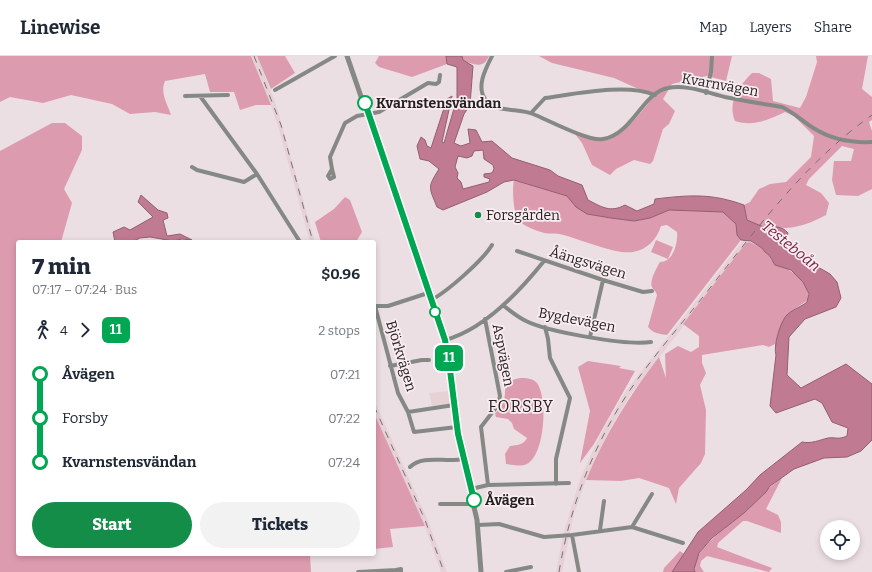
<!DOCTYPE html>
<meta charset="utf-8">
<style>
body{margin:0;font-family:Bitter,serif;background:#f2f2f3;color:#1f2937;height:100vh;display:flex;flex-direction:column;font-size:15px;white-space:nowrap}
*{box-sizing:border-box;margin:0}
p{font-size:13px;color:#747a83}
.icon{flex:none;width:22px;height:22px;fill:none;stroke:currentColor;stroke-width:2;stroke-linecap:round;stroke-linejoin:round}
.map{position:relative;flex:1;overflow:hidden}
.panel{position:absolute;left:16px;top:184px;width:360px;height:316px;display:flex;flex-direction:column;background:#fff;border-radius:4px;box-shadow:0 2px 6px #0003}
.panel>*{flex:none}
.badge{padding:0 8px;border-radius:6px;font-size:14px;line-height:26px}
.tools{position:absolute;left:820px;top:464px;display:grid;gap:8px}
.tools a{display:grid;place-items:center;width:40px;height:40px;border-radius:50%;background:#fff;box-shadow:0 2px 6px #0003;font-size:20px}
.map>.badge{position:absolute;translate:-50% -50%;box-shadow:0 0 0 2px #fff}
.legs{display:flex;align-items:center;gap:6px;height:44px;padding:0 16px;font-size:13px}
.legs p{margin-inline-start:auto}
.head{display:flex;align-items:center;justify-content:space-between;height:68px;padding:0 16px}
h1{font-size:22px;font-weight:800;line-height:30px}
.button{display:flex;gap:8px;margin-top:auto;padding:8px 16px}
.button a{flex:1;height:46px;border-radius:24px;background:#148d49;color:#fff;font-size:16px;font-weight:800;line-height:46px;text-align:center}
.button a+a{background:#f2f2f3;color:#1f2937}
ul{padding:0 16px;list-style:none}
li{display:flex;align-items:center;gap:14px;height:44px;font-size:15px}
li i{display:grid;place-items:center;width:6px;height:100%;margin:0 5px;background:currentColor}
li i::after{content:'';width:10px;height:10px;margin:-5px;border:3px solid;border-radius:50%;background:#fff}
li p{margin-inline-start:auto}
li:first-child i{background:linear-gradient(#0000 50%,currentColor 0)}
li:last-child i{background:linear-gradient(currentColor 50%,#0000 0)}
header{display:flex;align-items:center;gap:24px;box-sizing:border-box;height:56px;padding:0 20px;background:#fff;border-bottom:1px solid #e0e1e3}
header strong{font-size:19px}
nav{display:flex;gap:22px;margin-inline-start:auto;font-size:14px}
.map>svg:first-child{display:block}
</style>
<header>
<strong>Linewise</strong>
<nav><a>Map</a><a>Layers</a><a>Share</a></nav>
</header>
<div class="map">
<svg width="872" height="516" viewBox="0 0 872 516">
<rect width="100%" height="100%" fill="#ecdfe3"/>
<path fill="#e6d1d7" d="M 251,0 L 257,0 L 276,48 L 315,186 L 310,186 L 278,70 L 263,28 Z
M 855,75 L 762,169 L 631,338 L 611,371 L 586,424 L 574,458 L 562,516 L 556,516 L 563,479 L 580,423 L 600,379 L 626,335 L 758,165 Z
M 449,335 L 450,348 L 432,350 L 429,337 Z
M 374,344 L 427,462 L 447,516 L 441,516 L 423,465 L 374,357 Z"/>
<path fill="#dd9bb0" d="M 0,0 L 251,0 L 271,49 L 256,49 L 240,54 L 234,36 L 210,36 L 205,18 L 165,25 C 160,37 167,47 171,59 L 155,56 L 130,58 L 112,48 L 71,39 L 43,47 L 10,41 L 0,46 Z
M 257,0 L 285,0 L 295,17 L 271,33 Z
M 379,0 L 446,0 L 447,8 L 412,21 L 379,11 L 375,7 Z
M 462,0 L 489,0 C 484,13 473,9 463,4 Z
M 539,0 L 732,0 L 726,25 L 707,20 L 672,28 L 663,43 L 675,55 L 669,68 L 663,73 L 653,105 L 650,108 L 634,104 L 616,113 L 610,119 L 592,109 L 582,87 L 575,78 C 585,80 595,85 606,84 C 621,83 645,52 654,40 L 614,22 L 552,7 Z
M 816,0 L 868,0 L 862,33 L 872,41 L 872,64 L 869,66 L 872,75 L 872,133 L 858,140 L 836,139 L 832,124 L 834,105 L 851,105 L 854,93 L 842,90 L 809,123 L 806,129 L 821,137 L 829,147 L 826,159 C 813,166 801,171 786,172 C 778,172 774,170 766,172 L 747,164 L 744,149 L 750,146 L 759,133 L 770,128 L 786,126 L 811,101 L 814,80 L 794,60 L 785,56 C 768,64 753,71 735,65 C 727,46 739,30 752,17 L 759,17 L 771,23 L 773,45 L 800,52 L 806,41 L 817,6 Z
M 52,67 L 65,67 L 82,80 L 82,94 L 64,133 L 72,147 L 61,186 L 18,186 L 18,498 L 317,498 L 310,499 L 311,516 L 0,516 L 0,95 Z
M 514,124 L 567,140 L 587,158 L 611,162 L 634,165 L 650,162 L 669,154 L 724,156 L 736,168 L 737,178 L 741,184 L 667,279 C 659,278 653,277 648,271 L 657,239 C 656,235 653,234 652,231 C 649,225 657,211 660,206 C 673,206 678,188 677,176 L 667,169 L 661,170 C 657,183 647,194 633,196 C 614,199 579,182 559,178 C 554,177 549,178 544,177 C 537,175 524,170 519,165 C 513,157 512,132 514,124 Z
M 345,141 L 350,144 L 362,176 L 356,186 L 321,186 L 315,166 L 334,153 Z
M 656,184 L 673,191 L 668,203 L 651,196 Z
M 750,186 L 762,192 L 765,196 L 769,199 L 771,204 C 786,212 811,223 808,244 L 793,254 L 775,288 L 769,291 L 763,289 L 702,299 L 702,307 L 706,317 L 700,329 L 706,354 L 705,398 L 701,407 L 679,432 L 676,448 L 669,432 L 639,422 L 621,425 L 586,424 C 605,379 629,340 659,301 L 666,322 L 665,298 L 678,290 L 691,296 L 699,291 L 699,280 L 683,268 L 746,187 Z
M 588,305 L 621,310 L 619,312 L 635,315 L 594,388 L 580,407 L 590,355 L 578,311 Z
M 520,322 C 526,322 532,322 537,327 C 548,342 545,399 527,408 C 521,411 513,409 506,408 L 505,398 L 510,390 C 517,389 524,389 527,382 L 514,373 L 512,367 L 508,363 L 496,361 L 495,358 C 498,354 503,349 504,344 C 508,328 499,327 520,322 Z
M 374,357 L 425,470 L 390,473 L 393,491 L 374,493 Z
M 782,422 L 766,453 L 778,459 L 781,466 L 781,477 L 747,465 L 743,465 L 718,487 L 717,491 L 772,512 L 769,516 L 707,500 L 701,505 L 700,510 L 704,516 L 695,516 C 688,496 733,467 746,455 C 758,444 768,431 782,422 Z
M 680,495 L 684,498 L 672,516 L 663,516 L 664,512 Z"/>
<path fill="#c07a91" stroke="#925f70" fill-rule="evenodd" d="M 446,0 L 462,0 L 463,4 L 473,10 L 470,49 L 464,58 L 454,87 L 461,90 L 470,87 L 468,73 L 476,74 L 482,86 L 492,85 L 512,102 L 550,114 L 558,120 L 582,129 L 588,144 C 602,151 610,157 625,149 L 637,155 L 654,148 L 655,143 C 689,139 711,137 744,149 L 747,164 L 766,172 C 775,170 782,170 788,177 L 786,186 L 794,197 L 830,218 L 837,226 L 841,242 L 836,251 L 805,263 L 789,281 L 787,319 L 801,332 L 846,308 L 872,328 L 872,384 L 861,395 L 847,401 L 824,402 L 794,413 L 770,430 L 766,436 L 744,457 L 712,482 L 699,497 L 694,513 L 695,516 L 672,516 L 698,476 L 746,434 L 760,419 L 802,386 C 812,388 819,384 828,382 C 836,381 838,384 847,380 L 848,372 L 832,366 L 822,347 L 815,343 L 776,357 L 770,350 L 776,299 C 773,291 780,267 786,260 C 791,254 801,251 807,246 L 809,238 L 803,226 L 791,214 L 775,209 L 769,199 L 765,196 L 762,192 L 751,185 L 741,184 L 737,179 L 736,168 L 723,156 L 669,154 L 650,162 L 634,165 L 611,162 L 587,158 L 576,151 L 567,140 L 514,124 L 504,126 L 487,136 L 443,154 L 437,151 C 429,131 427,132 439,113 L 429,105 L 420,103 L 417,90 L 421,81 L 425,84 L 427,90 L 431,92 L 447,43 L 452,40 L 442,86 L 444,87 L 457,42 L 457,11 L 447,8 ZM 483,94 L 484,103 L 493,109 L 494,113 L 492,117 L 484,118 L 484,121 L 490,123 L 489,126 L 463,133 L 461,126 L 457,122 L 458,117 L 455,111 L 458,100 L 467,102 L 472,100 L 474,95 Z
M 141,139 L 158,154 L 167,157 L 168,162 L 163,164 L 167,180 L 180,178 L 192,184 L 182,183 L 173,185 L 150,181 L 140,182 L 132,186 L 115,186 L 113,176 L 124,171 L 130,174 L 153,161 L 138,146 Z"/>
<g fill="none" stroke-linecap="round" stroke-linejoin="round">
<path stroke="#858986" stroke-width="4" d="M 492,0 C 486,12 476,30 485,43 C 495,57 518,52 533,58 C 548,64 589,86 603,83 C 632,79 643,36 668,32 C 686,28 708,37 725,41 C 744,45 763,48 782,51 C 795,57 803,66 815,73 C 833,84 852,87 872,86
M 275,34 L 335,0
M 706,37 L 711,16 L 712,0
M 185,40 L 228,39
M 200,40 L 257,118 L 300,186
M 531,57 L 545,42 C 575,38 627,27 655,39
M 192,111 L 197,114 L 244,126 L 257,118
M 332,113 L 334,121 L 330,123 L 328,120 L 332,113 L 330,101 L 345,67 L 357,60 L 379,56 L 428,27 L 436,28 L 439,26 L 440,19
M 517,195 L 603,224 L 643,236 L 652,235
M 431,244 C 447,236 483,204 492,189
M 503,249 C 510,255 518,261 526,265 C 548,276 628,290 651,286
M 374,250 L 388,250 L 428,237
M 375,250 L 398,337 L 408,356 L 414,376 L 457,371
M 485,263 L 500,340 L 498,349 L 481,371 L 488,429
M 545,271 L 548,283 L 550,302 L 570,342 L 556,403 L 556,428
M 590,281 L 603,224
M 445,284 C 483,274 520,235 544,205
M 390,310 L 422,304 L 429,304
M 408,356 L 454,349
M 410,411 C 423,398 446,407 463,403
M 471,433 L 488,429 L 569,427
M 440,448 L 474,448
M 478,469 L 499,468 L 544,481 L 572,479 L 632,471 L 683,487
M 632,471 L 652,438
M 600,474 L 604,445
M 572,479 L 579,516
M 397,515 L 396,514 L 401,513 L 401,516
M 358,516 L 396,514
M 506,516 L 531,511"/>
<path stroke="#858986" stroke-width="5" d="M 347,0 L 445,284 L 450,314 L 457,378 L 477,464 L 481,516"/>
<path stroke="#787073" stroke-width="1" stroke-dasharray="7 7" stroke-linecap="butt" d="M 254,0 L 281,69 L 313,186
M 374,350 L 425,464 L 444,516
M 559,516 C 570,451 592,392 628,337 C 655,297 688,261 717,223 C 764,163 809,104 872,59"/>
</g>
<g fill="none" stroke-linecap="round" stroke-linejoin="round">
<g stroke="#fff" stroke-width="9">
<path id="line-1" d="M 365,47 L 445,284 L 450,314 L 458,378 L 474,444"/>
</g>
<use href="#line-1" stroke="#00a651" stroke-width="6"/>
</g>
<g fill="#fff" stroke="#00a651" stroke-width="2">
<circle cx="365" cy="47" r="7"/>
<circle cx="435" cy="256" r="5"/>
<circle cx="474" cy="444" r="7"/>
</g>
<circle fill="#148d49" stroke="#f9edf0" stroke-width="1.5" cx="478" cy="159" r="4"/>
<g text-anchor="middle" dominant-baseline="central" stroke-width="3.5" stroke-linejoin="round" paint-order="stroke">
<g font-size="14" fill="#252022" stroke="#f9edf0">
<text transform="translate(720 29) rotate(10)">Kvarnvägen</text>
<text transform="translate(588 207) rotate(17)">Åängsvägen</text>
<text transform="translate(577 264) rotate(11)">Bygdevägen</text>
<text transform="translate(503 299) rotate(79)">Aspvägen</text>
<text transform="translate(401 300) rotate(73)">Björkvägen</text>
</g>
<g font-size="14" font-weight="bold" fill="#252022" stroke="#f9edf0" text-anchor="start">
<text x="376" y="47">Kvarnstensvändan</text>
<text x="485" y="444">Åvägen</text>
</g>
<g font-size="14" fill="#252022" stroke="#f9edf0" text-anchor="start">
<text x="486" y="159">Forsgården</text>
</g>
<g font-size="15" font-style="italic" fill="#711c41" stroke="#f9edf0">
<text transform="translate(791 190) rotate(39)">Testeboån</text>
</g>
<g font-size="16" letter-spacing="1" fill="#252022" stroke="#f9edf0">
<text x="521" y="350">FORSBY</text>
</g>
</g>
</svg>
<div class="tools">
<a><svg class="icon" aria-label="locate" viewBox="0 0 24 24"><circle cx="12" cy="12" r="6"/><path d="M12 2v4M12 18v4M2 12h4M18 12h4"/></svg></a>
</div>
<b class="badge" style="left:449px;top:302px;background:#00a651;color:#fff">11</b>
<section class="panel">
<div class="head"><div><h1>7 min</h1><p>07:17 – 07:24 · Bus</p></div><b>$0.96</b></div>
<div class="legs"><svg class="icon" aria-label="walk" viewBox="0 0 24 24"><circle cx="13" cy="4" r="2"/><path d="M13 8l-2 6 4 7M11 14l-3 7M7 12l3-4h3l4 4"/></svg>4<svg class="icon" aria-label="forward" viewBox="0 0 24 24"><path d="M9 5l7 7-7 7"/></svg><b class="badge" style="background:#00a651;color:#fff">11</b><p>2 stops</p></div>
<ul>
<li><i style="color:#00a651"></i><b>Åvägen</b><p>07:21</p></li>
<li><i style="color:#00a651"></i><span>Forsby</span><p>07:22</p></li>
<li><i style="color:#00a651"></i><b>Kvarnstensvändan</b><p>07:24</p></li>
</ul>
<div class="button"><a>Start</a><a>Tickets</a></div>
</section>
</div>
